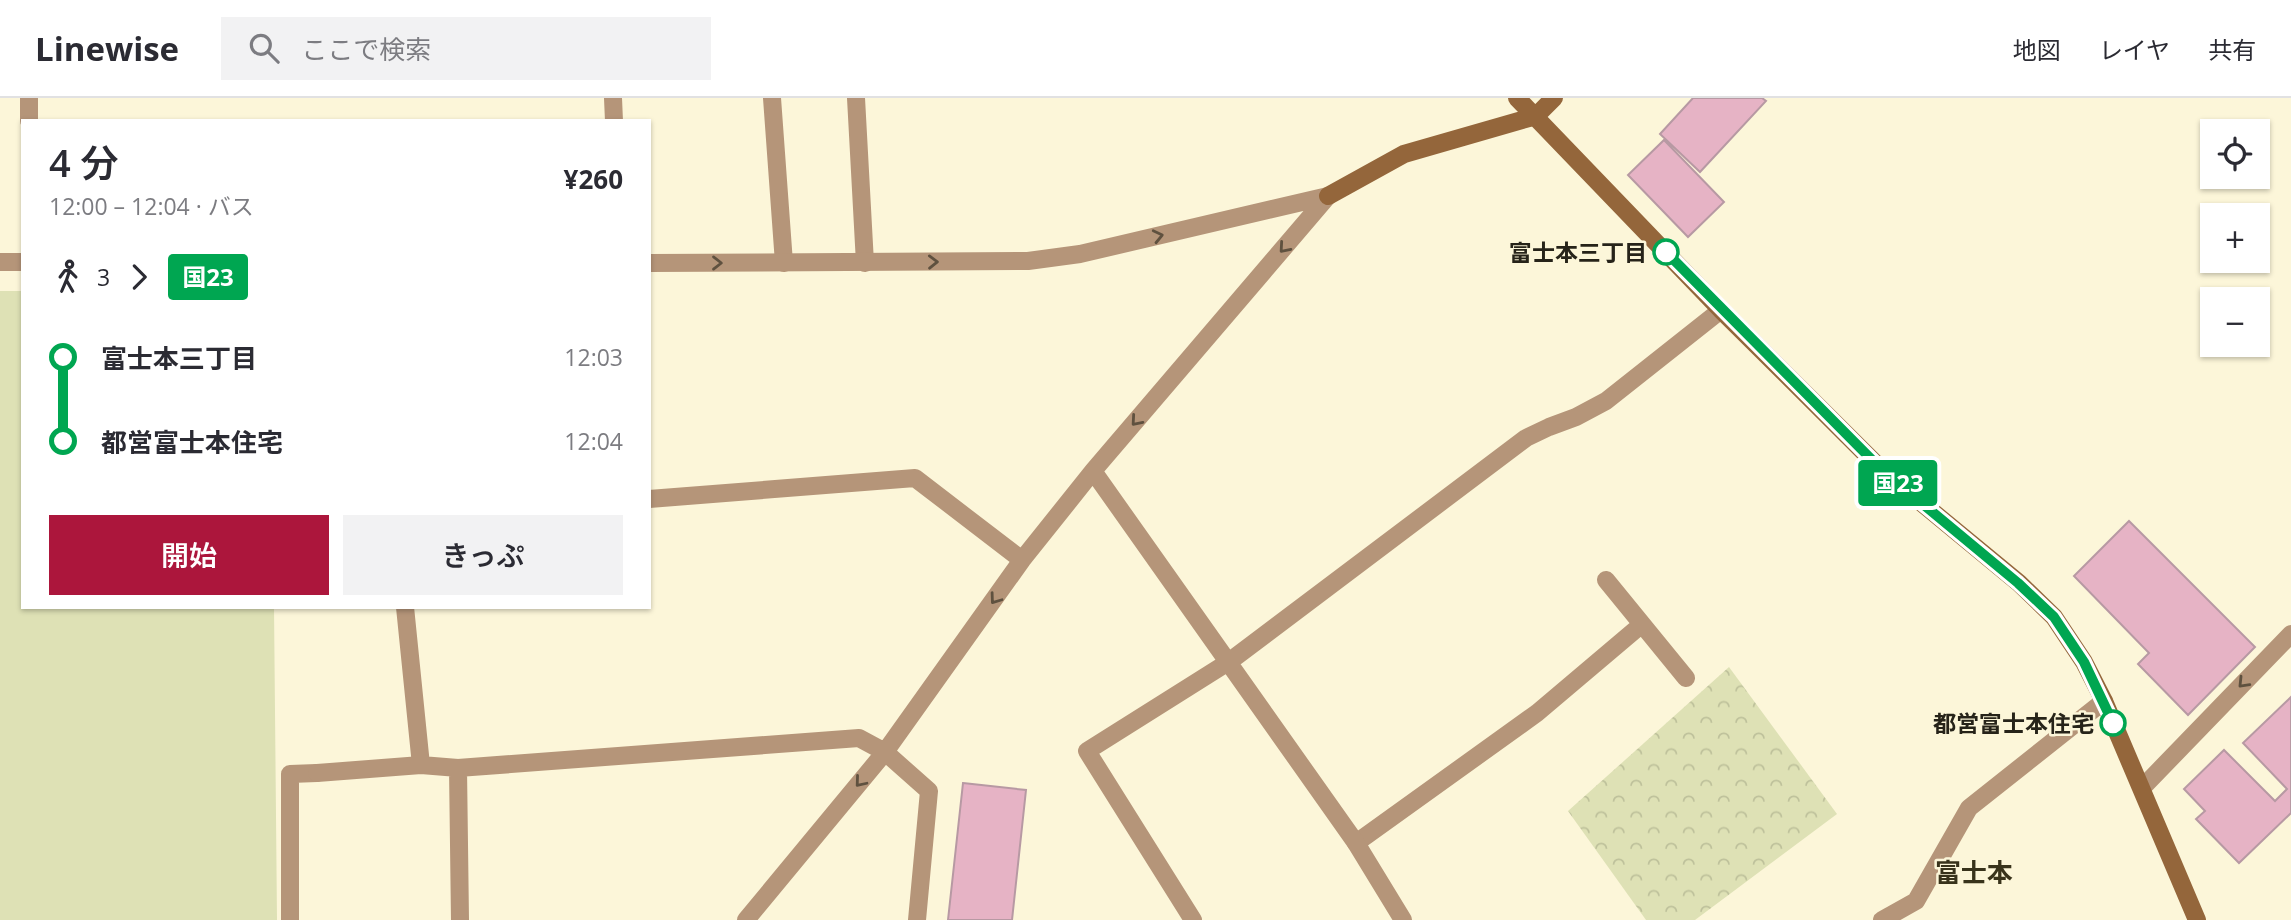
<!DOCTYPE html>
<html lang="ja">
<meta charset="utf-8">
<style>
body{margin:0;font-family:"Open Sans","Noto Sans JP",sans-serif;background:#f2f2f3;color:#2b2b33;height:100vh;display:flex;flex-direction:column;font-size:26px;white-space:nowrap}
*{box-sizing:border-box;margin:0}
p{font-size:23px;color:#7c7c81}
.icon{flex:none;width:38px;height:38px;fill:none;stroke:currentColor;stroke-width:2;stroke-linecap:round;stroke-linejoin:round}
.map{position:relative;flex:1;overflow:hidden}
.details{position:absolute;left:21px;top:21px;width:630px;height:490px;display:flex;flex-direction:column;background:#fff;border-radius:0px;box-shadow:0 2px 5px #0004}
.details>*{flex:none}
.badge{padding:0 14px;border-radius:5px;font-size:24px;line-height:46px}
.buttons{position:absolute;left:2200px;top:21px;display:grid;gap:14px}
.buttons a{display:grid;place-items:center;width:70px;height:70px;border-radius:0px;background:#fff;box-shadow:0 2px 5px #0004;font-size:35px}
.map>.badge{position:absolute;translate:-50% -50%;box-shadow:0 0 0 4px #fff}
.legs{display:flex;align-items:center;gap:10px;height:77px;padding:0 28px;font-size:23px}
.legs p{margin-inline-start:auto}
.summary{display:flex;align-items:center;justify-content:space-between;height:119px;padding:0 28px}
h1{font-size:38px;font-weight:600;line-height:52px}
.cta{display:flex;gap:14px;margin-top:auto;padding:14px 28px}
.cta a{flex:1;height:80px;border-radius:0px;background:#ac163c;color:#fff;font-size:28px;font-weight:600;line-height:80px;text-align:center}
.cta a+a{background:#f2f2f3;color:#2b2b33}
ul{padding:0 28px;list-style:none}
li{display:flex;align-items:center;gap:24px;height:84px;font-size:26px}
li i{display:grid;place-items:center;width:10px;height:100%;margin:0 9px;background:currentColor}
li i::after{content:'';width:18px;height:18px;margin:-9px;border:5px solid;border-radius:50%;background:#fff}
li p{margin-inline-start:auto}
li:first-child i{background:linear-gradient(#0000 50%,currentColor 0)}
li:last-child i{background:linear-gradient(currentColor 50%,#0000 0)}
header{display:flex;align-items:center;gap:42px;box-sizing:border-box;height:98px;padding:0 35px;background:#fff;border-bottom:2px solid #e1e1e2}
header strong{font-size:33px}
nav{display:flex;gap:38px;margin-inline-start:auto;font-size:24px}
.search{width:490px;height:63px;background:#f2f2f3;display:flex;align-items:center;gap:18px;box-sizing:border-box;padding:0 24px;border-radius:0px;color:#7c7c81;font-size:26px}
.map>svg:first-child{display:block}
</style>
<header>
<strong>Linewise</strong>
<div class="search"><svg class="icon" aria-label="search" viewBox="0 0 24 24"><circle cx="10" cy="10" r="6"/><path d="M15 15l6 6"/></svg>ここで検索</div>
<nav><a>地図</a><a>レイヤ</a><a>共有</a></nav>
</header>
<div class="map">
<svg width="2291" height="822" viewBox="0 0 2291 822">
<defs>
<pattern id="park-crowns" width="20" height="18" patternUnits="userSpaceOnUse" patternTransform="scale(1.75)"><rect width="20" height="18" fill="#dee1b5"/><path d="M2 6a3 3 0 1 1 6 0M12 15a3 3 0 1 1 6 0" fill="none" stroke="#bec19b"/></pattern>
</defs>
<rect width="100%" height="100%" fill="#fcf6d9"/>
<path fill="url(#park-crowns)" d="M 1729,569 L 1837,716 L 1695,822 L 1646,822 L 1568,713 Z"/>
<path fill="#dee1b5" d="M 0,193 L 23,193 L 23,509 L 274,509 L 277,822 L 0,822 Z"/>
<path fill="#e6b3c5" stroke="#b799a3" stroke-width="2" d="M 1693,0 L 1762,0 L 1766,3 L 1700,74 L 1660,36 Z
M 1664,42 L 1724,104 L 1688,139 L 1628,77 Z
M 2129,423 L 2255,549 L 2188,617 L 2138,566 L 2149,555 L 2074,478 Z
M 2291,599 L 2291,715 L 2239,765 L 2196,721 L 2205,713 L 2184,691 L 2224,652 L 2275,703 L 2287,691 L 2243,645 Z
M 963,685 L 1026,692 L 1012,822 L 948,822 Z"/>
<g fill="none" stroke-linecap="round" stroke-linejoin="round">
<path stroke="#b59579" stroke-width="18" d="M 772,0 L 784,165
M 856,0 L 865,165
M 1606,482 L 1686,580
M 1356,745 L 1537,615 L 1641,527
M 290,822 L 290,676 L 317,675"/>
<path stroke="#b59579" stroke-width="18" d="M 613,0 L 614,23
M 29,23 L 29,0
M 0,164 L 23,164
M 649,165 L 1028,163 L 1080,156 L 1328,98
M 1093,373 L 1356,745 L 1403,822
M 649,401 L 915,380 L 1022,462
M 405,509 L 421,667
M 458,670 L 460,822
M 317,675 L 421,667 L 458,670 L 859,640 L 885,654 L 929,693 L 917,822
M 2142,690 L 2291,536
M 746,822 L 885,654 L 1022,462 L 1093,373 L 1328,98
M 1193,822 L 1087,653 L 1230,563 L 1526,340 L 1549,329 L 1576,319 L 1606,303 L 1721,212
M 1882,822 L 1916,803 L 1969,710 L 2104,603"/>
<path stroke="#94663b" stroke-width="18" d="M 1517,0 L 1721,212 L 1883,373 L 2019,485 L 2054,519 L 2084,564 L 2104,603 L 2197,822
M 1328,98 L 1404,56 L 1536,18 L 1554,0"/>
</g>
<defs><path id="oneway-chevron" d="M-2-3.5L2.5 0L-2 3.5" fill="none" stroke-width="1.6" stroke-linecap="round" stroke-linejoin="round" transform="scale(1.75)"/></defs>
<g stroke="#5f513f">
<use href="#oneway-chevron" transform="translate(1158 138) rotate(-13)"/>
<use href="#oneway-chevron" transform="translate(1284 150) rotate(131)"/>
<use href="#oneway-chevron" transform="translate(933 164) rotate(-1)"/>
<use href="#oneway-chevron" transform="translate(717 165)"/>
<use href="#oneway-chevron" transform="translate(1136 323) rotate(131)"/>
<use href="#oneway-chevron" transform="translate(995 501) rotate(126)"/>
<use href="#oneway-chevron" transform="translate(2243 585) rotate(134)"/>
<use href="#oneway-chevron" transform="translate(860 684) rotate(130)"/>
</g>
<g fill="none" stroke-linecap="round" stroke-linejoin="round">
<g stroke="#fff" stroke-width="16">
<path id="line-1" d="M 1666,154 L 1883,373 L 2018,485 L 2054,519 L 2084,564 L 2113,625"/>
</g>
<use href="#line-1" stroke="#00a651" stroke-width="10"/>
</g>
<g fill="#fff" stroke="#00a651" stroke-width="3.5">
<circle cx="1666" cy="154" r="12"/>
<circle cx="2113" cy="625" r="12"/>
</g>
<g text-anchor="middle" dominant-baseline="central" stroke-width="5" stroke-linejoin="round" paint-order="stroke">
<g font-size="23" font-weight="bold" fill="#262319" stroke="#fcf6d9" text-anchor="end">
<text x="1647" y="154">富士本三丁目</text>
<text x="2094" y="625">都営富士本住宅</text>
</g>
<g font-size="26" font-weight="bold" fill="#38331b" stroke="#fcf6d9">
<text x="1974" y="774">富士本</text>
</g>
</g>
</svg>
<div class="buttons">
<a><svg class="icon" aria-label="locate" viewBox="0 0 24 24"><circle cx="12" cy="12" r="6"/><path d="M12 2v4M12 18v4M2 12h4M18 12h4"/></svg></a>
<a>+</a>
<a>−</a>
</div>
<b class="badge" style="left:1898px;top:385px;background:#00a651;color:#fff">国23</b>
<section class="details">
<div class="summary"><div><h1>4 分</h1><p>12:00 – 12:04 · バス</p></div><b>¥260</b></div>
<div class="legs"><svg class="icon" aria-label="walk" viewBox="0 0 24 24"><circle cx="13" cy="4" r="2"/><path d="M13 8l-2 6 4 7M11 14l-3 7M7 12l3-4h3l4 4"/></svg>3<svg class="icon" aria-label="forward" viewBox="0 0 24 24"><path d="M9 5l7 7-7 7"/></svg><b class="badge" style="background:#00a651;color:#fff">国23</b></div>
<ul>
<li><i style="color:#00a651"></i><b>富士本三丁目</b><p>12:03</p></li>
<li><i style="color:#00a651"></i><b>都営富士本住宅</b><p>12:04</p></li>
</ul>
<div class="cta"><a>開始</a><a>きっぷ</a></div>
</section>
</div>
